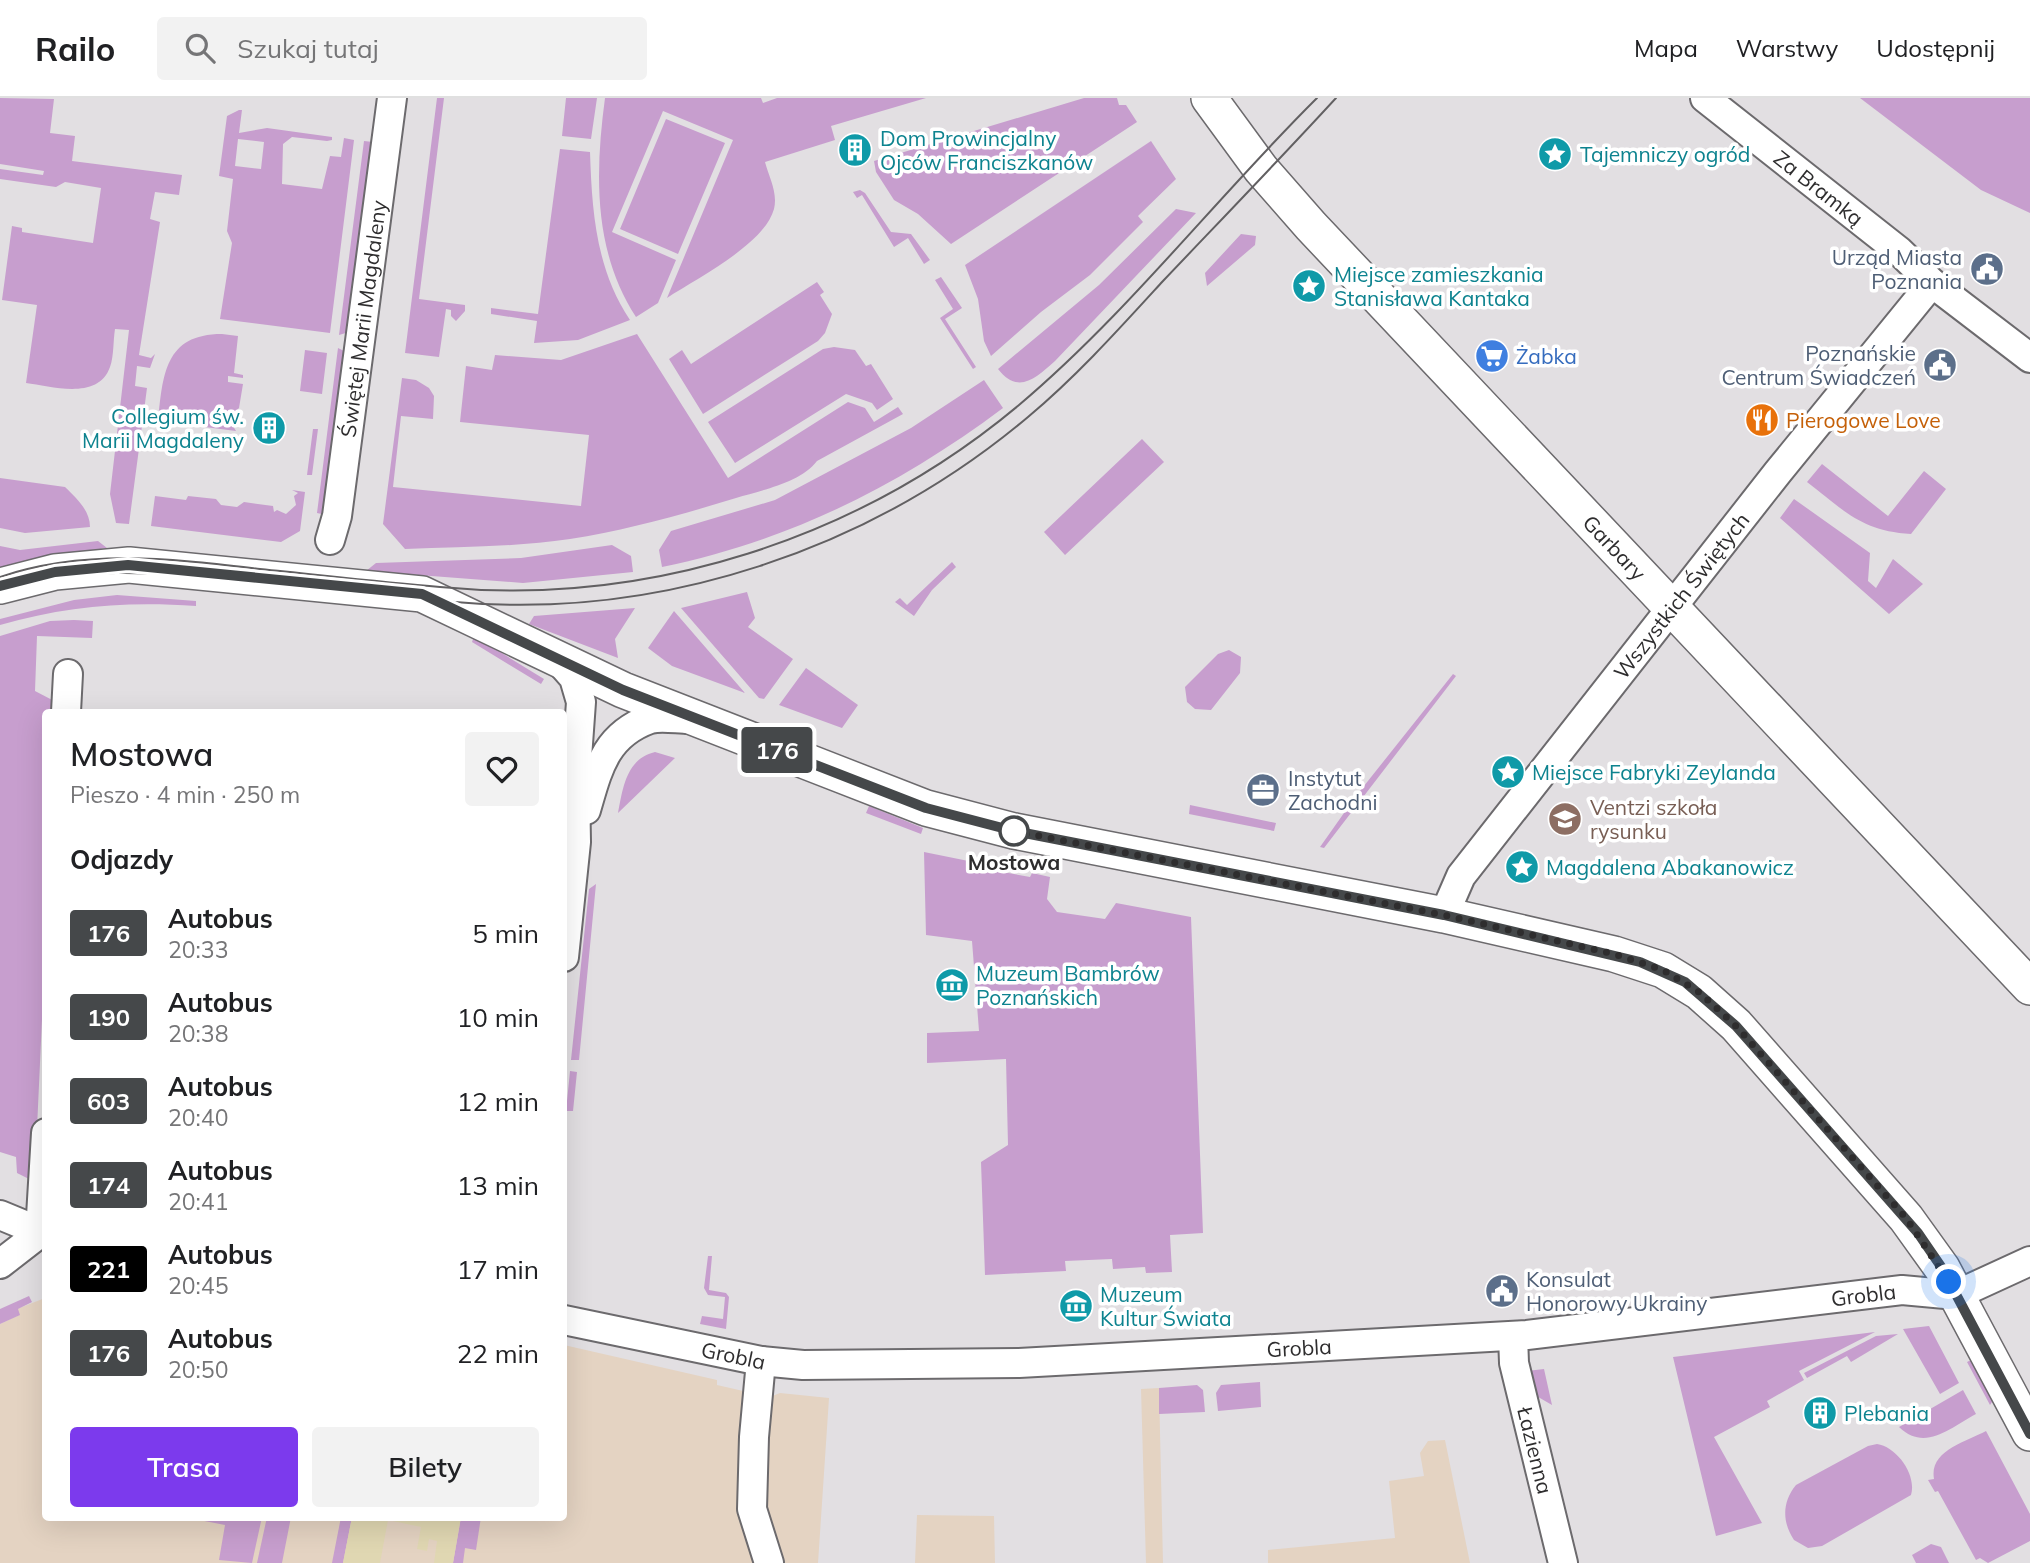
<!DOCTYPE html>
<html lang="pl">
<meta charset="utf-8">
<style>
body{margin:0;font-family:Mulish,sans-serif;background:#f2f2f2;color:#202124;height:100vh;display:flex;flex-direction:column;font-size:26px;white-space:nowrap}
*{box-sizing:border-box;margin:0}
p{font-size:23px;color:#757577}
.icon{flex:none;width:38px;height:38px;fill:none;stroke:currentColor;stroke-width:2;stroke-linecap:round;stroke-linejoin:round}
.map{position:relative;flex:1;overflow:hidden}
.side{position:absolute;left:42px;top:611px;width:525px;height:812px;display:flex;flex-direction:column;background:#fff;border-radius:7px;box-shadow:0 7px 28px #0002}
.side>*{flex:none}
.badge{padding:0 14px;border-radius:5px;font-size:24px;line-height:46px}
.you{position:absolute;width:35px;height:35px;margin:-18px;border:5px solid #fff;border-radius:50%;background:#1a73e8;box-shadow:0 0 0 10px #1a73e833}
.map>.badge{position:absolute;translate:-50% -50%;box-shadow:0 0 0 4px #fff}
h2{padding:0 28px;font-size:26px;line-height:63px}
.round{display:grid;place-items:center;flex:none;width:74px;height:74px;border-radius:7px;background:#f2f2f2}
.head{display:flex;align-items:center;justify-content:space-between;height:119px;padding:0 28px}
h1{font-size:33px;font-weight:600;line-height:52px}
.button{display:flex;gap:14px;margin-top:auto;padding:14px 28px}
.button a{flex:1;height:80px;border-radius:7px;background:#7c3aed;color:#fff;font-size:28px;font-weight:600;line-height:80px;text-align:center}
.button a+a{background:#f2f2f2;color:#202124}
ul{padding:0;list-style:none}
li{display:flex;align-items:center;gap:21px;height:84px;padding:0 28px}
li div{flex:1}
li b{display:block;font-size:26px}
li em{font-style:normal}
li .badge{min-width:77px;font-weight:700;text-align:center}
header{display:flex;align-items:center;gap:42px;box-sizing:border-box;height:98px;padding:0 35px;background:#fff;border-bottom:2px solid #e0e0e0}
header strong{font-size:33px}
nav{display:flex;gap:38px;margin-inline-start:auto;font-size:24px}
.search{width:490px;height:63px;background:#f2f2f2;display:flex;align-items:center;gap:18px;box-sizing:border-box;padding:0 24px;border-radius:7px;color:#757577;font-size:26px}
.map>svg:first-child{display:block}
</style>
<header>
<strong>Railo</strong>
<div class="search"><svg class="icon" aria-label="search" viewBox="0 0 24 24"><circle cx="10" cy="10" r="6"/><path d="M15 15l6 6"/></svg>Szukaj tutaj</div>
<nav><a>Mapa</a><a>Warstwy</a><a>Udostępnij</a></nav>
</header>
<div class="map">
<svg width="2030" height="1465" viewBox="0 0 2030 1465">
<rect width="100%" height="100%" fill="#e2dfe2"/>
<path fill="#e4d3c2" d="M 45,1200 L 46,1419 L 564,1419 L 564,1247 L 717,1282 L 717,1287 L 770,1299 L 780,1295 L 829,1300 L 818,1465 L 0,1465 L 0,1226 L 19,1217 L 17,1211 Z
M 1159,1290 L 1163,1465 L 1146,1465 L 1141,1291 Z
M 1445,1342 L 1470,1465 L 1268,1465 L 1268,1452 L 1395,1440 L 1389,1383 L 1424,1378 L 1420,1355 L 1428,1343 Z
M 917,1417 L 994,1418 L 995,1465 L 915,1465 Z"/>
<path fill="#c79ece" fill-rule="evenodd" d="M 0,0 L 54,1 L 50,35 L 75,38 L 72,63 L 182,77 L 179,97 L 155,94 L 150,121 L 160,124 L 139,257 L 151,260 L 155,256 L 150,270 L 137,268 L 135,288 L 147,290 L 129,426 L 116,425 L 110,396 L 129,232 L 115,231 C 113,243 114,258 110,269 C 98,303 51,288 26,285 L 37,207 L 2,202 L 12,128 L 22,130 L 22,134 L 93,145 L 101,90 L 65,84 L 56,89 L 0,81 L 0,71 L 43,77 L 44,73 L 0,66 Z
M 437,0 L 444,0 L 419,201 L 465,207 L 465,213 L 456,223 L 451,218 L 451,212 L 446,211 L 439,259 L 405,255 Z
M 566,0 L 597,0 L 591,41 L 562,38 Z
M 605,0 L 761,0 L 763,5 L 777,0 L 926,0 L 831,28 L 835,42 L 765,64 C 769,79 778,95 774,111 C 764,147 697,180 667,200 L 733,42 L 663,13 L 612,134 L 676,162 L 658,205 L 636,219 C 593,153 595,75 605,0 Z
M 1084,0 L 1117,0 L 1119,7 L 1126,7 L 1137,24 L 951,146 L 918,116 L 894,102 L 876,74 L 874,63 Z
M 1860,0 L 2030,0 L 2030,115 L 1981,92 Z
M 239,12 L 242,12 L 239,35 L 267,30 L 332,39 L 332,42 L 327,43 L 292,39 L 283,46 L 282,86 L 322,91 L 330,58 L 341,59 L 344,40 L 354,42 L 330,235 L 220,221 L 232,145 L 227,133 L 233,81 L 219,78 L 227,18 ZM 238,41 L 264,44 L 261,71 L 235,68 Z
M 666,21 L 725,45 L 678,156 L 620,131 Z
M 364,43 L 373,44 L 349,234 L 339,237 Z
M 1151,43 L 1176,81 L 1138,118 L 1143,124 L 1090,177 L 1041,214 L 991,258 L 984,243 L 978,201 L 965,167 Z
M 560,51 L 590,54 C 592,114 596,171 630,222 L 578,242 L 534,245 L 537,223 L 491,216 L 491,210 L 538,216 Z
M 860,92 L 865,95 L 891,134 L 911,136 L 930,162 L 924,166 L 908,140 L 894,149 L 862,97 L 857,100 L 853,94 Z
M 1176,111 L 1196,115 L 1055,263 C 1036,280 1018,297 998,271 L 1099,187 Z
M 1241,136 L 1256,138 L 1255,147 L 1207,188 L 1205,175 Z
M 941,179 L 962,210 L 945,221 L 976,269 L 973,271 L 940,220 L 953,211 L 935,182 Z
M 817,184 L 824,194 L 820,197 L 832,216 L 825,235 L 818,243 L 703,316 L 669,261 L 682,252 L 691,266 Z
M 222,236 L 238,238 L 234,275 L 243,277 L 243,280 L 228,278 L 228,284 L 243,286 L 239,310 L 235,314 L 233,328 L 236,333 L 158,323 C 163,278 164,236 222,236 Z
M 637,236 L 728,380 L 848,304 L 865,310 L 874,324 L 898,309 L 903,316 L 817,363 C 800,385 762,392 736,400 C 681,417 627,432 570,441 C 516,449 460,449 405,451 L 383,426 L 402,280 L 416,282 L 429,290 L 434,298 L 433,321 L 401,318 L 393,389 L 581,408 L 589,337 L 460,324 L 466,268 L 492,272 L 495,257 L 561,262 Z
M 834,249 L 855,252 L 866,268 L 871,266 L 893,301 L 877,312 L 872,305 L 846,296 L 735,365 L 708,324 L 823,251 Z
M 338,250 L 346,254 L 326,417 L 317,415 Z
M 305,252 L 327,255 L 322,296 L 300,293 Z
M 984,282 L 1003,310 C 899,388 789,443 662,469 L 659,452 L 671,433 L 775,402 L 911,330 Z
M 313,331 L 318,331 L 312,377 L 307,377 Z
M 1142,341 L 1164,364 L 1065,457 L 1044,434 Z
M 1822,366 L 1888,418 L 1924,373 L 1946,391 L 1911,436 C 1861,433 1845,413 1807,384 Z
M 0,380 L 65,389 C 76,400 90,412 90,429 L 25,435 L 0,430 Z
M 292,392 L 305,394 L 300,433 L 281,444 L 151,428 L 155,398 L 186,402 L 188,398 L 216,401 L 221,407 L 237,409 L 244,404 L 273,408 L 274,414 L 277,412 L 286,416 L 296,407 L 294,398 L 298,395 Z
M 1794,401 L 1870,455 L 1868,483 L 1876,490 L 1893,461 L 1923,486 L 1889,516 L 1780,420 Z
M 98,443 L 107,450 L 44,459 L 0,470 L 0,448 L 20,452 Z
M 612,447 L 631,458 L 633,474 L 523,485 L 366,473 L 376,465 L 521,460 Z
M 952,464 L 956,469 L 932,492 L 914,518 L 895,504 L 900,500 L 907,507 Z
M 747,494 L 755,520 L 748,529 L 793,561 L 764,601 L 759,600 L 681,510 Z
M 117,497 L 196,503 L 196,508 C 127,503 66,508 0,527 L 0,521 L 74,502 Z
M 635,510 L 615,541 L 618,560 L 529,526 L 534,518 Z
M 674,513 L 745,595 L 672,568 L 648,550 Z
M 74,522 L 93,523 L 92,540 L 37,538 L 35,593 L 58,605 L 57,614 L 46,614 L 45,856 L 35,1074 L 31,1082 L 17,1075 L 16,1059 L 0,1054 L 0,538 L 50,523 Z
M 474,538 L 544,581 L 541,586 L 472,544 Z
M 1229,552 L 1241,559 L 1240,575 L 1211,612 L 1195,611 L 1187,604 L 1185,589 L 1218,556 Z
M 806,570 L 858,607 L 842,630 L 779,607 Z
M 1453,576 L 1456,578 L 1324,750 L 1320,749 L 1356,698 Z
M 655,654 L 675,660 L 618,715 C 623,690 626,661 655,654 Z
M 1190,707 L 1276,725 L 1274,733 L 1189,716 Z
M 869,708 L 923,730 L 921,736 L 866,715 Z
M 924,754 L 1003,770 L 1003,774 L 1030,779 L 1032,775 L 1050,779 L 1047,801 L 1057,814 L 1105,821 L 1116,805 L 1191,819 L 1203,1135 L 1170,1137 L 1172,1174 L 1146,1175 L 1145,1169 L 1113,1171 L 1112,1161 L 1065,1163 L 1066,1173 L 985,1177 L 981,1064 L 1008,1047 L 1006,961 L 927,965 L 927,935 L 979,933 L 972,843 L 926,837 Z
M 596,786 L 579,962 L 571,962 L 589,791 Z
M 570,973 L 577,974 L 573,1013 L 566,1013 Z
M 708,1158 L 712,1158 L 709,1192 L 726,1195 L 729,1199 L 726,1231 L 700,1226 L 702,1218 L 723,1221 L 725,1199 L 708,1197 L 704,1190 Z
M 29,1198 L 32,1204 L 18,1211 L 20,1217 L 0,1226 L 0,1211 Z
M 1929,1228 L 1959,1285 L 1940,1296 L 1903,1231 Z
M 1875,1234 L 1799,1273 L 1804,1282 L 1767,1303 L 1770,1309 L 1714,1339 L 1762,1425 L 1716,1438 L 1673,1259 Z
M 1898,1236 L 1851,1264 L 1847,1258 L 1807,1280 L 1804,1275 L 1876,1238 Z
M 1973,1261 L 1994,1301 L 1990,1307 L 1967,1264 Z
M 1544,1271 L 1552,1307 L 1533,1296 L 1527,1273 Z
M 1260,1284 L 1261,1309 L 1218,1313 L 1216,1295 L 1221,1287 Z
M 1197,1287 L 1203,1292 L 1205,1314 L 1159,1316 L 1159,1290 Z
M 1963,1292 L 1976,1316 C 1950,1330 1925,1354 1899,1329 Z
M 1986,1333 L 2030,1416 L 2030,1443 L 1988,1465 L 1980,1460 L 1976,1462 L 1938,1393 L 1935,1394 L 1928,1382 L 1934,1381 C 1929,1353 1965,1344 1986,1333 Z
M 1877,1346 C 1897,1349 1917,1377 1911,1397 L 1822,1448 L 1808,1450 L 1794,1442 C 1782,1424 1782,1404 1796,1387 L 1868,1348 Z
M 184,1419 L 262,1419 L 252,1465 L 219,1462 L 225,1427 Z
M 267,1419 L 291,1419 L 282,1465 L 257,1465 Z
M 341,1419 L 352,1419 L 343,1465 L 332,1465 Z
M 461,1419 L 481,1419 L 476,1452 L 465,1450 L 463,1465 L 453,1465 Z
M 1931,1446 L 1941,1449 L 1949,1465 L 1916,1465 L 1912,1457 Z"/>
<path fill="#e0d7b2" d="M 352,1419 L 461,1419 L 453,1465 L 434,1465 L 437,1443 L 429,1441 L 427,1453 L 417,1451 L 421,1429 L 388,1422 L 380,1465 L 343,1465 Z"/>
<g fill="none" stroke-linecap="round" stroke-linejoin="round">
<g stroke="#6c6a6d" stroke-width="32">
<g id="minor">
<path id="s1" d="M 1705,0 L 1899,153 L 1932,185 L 2030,260"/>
<path id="s2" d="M 330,442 L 337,418 L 392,0"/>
<path d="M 560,564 L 574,580 L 581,604 L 575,688 L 576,744 L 564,859"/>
<path d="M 66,614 L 68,576"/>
<path d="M 586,712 C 598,671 605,637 650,621 C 661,618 677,621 689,621"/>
<path id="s3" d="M 1444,817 L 1461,778 L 1778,374 L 1932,185"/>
<path d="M 0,1117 L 46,1136"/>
<path d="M 0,1166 L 40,1135 L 46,1035"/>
<path id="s4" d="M 564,1222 L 761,1263 L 803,1267 L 1019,1265 L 1527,1237 L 1902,1192 L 1956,1197 L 2030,1163"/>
<path id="s5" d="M 1513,1238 L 1514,1265 L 1563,1465"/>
<path d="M 761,1263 L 754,1339 L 752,1411 L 769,1465"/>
</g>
</g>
<g stroke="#6c6a6d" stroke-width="38">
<g id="tertiary">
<path id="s6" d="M 1209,0 L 1261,71 L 1311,128 L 2030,889"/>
<path d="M 0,488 L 55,474 L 129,467 L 422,496 L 623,592 L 926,710 L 1014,733 L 1444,817 L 1614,856 L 1663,872 L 1699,894 L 1736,927 L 1906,1120 L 1942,1170 L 2030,1335"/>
</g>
</g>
<use href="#minor" stroke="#fff" stroke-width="28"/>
<use href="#tertiary" stroke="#fff" stroke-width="35"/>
<path stroke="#626062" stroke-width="2" d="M 0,479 C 86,450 173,461 260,471 C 320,477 380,484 440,489 C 648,509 859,441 1019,307 C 1128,215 1216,100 1317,0
M 0,493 C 77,468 155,474 234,481 C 308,488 381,497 455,504 C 661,522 870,452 1028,319 C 1077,278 1120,230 1163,183 C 1221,122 1279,62 1336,0"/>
</g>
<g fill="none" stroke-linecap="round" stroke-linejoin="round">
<g stroke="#fff" stroke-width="16">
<path id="line" d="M 0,488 L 55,474 L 128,467 L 422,496 L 623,592 L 926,710 L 1014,733 L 1444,817 L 1640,864 L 1685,884 L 1736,928 L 1918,1135 L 1942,1170 L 2030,1336"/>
</g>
<use href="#line" stroke="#45484a" stroke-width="10"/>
<path stroke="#2e2d2e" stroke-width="7" stroke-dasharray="0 12.6" d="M 1014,733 L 1444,817 L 1614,856 L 1663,872 L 1699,894 L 1736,928 L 1906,1120 L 1949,1184"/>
</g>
<defs>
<g id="building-disc" transform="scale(1.75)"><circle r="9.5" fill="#0f9aa8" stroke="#fff"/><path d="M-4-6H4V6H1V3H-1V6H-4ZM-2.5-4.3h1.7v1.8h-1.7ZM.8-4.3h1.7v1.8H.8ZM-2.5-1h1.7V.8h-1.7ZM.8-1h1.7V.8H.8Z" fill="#fff"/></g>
<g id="sight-disc" transform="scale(1.75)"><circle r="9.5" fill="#0f9aa8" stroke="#fff"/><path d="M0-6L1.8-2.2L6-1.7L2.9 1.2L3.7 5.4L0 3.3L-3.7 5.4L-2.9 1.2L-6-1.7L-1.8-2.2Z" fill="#fff"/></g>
<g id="civic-disc" transform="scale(1.75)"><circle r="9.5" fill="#5c6f8a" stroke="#fff"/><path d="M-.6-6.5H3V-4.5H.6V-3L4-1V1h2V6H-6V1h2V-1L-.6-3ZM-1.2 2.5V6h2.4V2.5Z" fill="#fff"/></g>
<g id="supermarket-disc" transform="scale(1.75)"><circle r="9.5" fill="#3f7fe0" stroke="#fff"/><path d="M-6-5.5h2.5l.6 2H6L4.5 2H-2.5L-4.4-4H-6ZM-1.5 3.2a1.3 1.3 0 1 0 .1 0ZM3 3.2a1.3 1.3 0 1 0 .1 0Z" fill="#fff"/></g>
<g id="restaurant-disc" transform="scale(1.75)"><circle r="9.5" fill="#e8710a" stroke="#fff"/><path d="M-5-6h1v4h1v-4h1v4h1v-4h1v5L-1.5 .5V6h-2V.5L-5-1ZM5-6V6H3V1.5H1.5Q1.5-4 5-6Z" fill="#fff"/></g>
<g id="office-disc" transform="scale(1.75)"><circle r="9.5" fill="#5c6f8a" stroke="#fff"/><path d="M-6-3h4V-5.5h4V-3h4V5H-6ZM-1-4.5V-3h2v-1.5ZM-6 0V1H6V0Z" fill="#fff"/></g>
<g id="school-disc" transform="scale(1.75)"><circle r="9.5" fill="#8d6e63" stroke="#fff"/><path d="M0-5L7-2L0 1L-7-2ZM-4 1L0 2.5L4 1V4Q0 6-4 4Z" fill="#fff"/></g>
<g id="museum-disc" transform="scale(1.75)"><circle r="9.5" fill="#0f9aa8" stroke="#fff"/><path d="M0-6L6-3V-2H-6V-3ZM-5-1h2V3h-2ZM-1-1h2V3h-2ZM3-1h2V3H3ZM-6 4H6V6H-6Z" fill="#fff"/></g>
</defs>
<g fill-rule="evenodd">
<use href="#building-disc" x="855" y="52"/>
<use href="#sight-disc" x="1555" y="56"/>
<use href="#civic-disc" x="1987" y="171"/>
<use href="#sight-disc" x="1309" y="188"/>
<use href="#supermarket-disc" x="1492" y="258"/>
<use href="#civic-disc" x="1940" y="267"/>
<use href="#restaurant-disc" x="1762" y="322"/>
<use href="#building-disc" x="269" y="330"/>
<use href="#sight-disc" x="1508" y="674"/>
<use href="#office-disc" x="1263" y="692"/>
<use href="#school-disc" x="1565" y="721"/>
<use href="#sight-disc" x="1522" y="769"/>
<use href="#museum-disc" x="952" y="887"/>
<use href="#civic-disc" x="1502" y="1193"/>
<use href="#museum-disc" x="1076" y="1208"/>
<use href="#building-disc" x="1820" y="1315"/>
</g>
<circle fill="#fff" stroke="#45484a" stroke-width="3.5" cx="1014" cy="733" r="14"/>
<g text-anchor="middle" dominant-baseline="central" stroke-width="7" stroke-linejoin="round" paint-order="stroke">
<g font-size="21" fill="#0d838f" stroke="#fff" text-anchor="start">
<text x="880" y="40">Dom Prowincjalny<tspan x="880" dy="24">Ojców Franciszkanów</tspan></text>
<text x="1580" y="56">Tajemniczy ogród</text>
<text x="1334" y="176">Miejsce zamieszkania<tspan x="1334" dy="24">Stanisława Kantaka</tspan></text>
<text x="244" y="318" text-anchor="end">Collegium św.<tspan x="244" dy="24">Marii Magdaleny</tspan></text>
<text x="1532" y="674">Miejsce Fabryki Zeylanda</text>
<text x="1546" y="769">Magdalena Abakanowicz</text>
<text x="976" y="875">Muzeum Bambrów<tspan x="976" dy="24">Poznańskich</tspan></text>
<text x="1100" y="1196">Muzeum<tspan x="1100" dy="24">Kultur Świata</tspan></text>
<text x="1844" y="1315">Plebania</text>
</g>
<g font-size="21" fill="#2e2d2e" stroke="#fff">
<text stroke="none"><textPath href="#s1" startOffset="145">Za Bramką</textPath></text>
<text stroke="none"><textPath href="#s2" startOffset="224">Świętej Marii Magdaleny</textPath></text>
<text stroke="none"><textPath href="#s6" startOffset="606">Garbary</textPath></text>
<text stroke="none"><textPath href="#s3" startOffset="399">Wszystkich Świętych</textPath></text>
<text stroke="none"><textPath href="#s4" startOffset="1307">Grobla</textPath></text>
<text stroke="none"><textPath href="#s4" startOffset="740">Grobla</textPath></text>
<text stroke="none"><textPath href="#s4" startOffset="173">Grobla</textPath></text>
<text stroke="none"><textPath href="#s5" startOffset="117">Łazienna</textPath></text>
</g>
<g font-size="21" fill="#4e5e75" stroke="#fff" text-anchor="end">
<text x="1962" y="159">Urząd Miasta<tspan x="1962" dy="24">Poznania</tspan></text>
<text x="1916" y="255">Poznańskie<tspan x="1916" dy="24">Centrum Świadczeń</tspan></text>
<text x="1288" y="680" text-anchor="start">Instytut<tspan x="1288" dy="24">Zachodni</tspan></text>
<text x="1526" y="1181" text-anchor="start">Konsulat<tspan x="1526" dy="24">Honorowy Ukrainy</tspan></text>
</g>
<g font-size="21" fill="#366cbe" stroke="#fff" text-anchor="start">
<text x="1516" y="258">Żabka</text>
</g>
<g font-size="21" fill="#c56008" stroke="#fff" text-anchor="start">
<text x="1786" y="322">Pierogowe Love</text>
</g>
<g font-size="21" fill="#785e54" stroke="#fff" text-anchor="start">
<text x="1590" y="709">Ventzi szkoła<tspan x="1590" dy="24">rysunku</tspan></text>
</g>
<g font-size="21" font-weight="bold" fill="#2e2d2e" stroke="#fff">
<text x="1014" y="764">Mostowa</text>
</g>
</g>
</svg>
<div class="you" style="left:1949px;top:1184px"></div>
<b class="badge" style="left:777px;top:652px;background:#45484a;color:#fff">176</b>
<section class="side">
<div class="head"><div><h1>Mostowa</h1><p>Pieszo · 4 min · 250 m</p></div><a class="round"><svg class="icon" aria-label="heart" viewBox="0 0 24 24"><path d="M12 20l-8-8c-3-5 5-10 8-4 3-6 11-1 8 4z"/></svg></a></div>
<h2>Odjazdy</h2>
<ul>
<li><span class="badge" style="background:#45484a;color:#fff">176</span><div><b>Autobus</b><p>20:33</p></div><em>5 min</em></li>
<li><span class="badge" style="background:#45484a;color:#fff">190</span><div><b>Autobus</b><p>20:38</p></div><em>10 min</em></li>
<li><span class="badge" style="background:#45484a;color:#fff">603</span><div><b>Autobus</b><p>20:40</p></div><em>12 min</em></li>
<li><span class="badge" style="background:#45484a;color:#fff">174</span><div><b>Autobus</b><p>20:41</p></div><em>13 min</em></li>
<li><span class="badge" style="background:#000;color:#fff">221</span><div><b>Autobus</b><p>20:45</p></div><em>17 min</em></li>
<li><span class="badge" style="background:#45484a;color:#fff">176</span><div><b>Autobus</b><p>20:50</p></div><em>22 min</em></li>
</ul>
<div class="button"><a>Trasa</a><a>Bilety</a></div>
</section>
</div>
